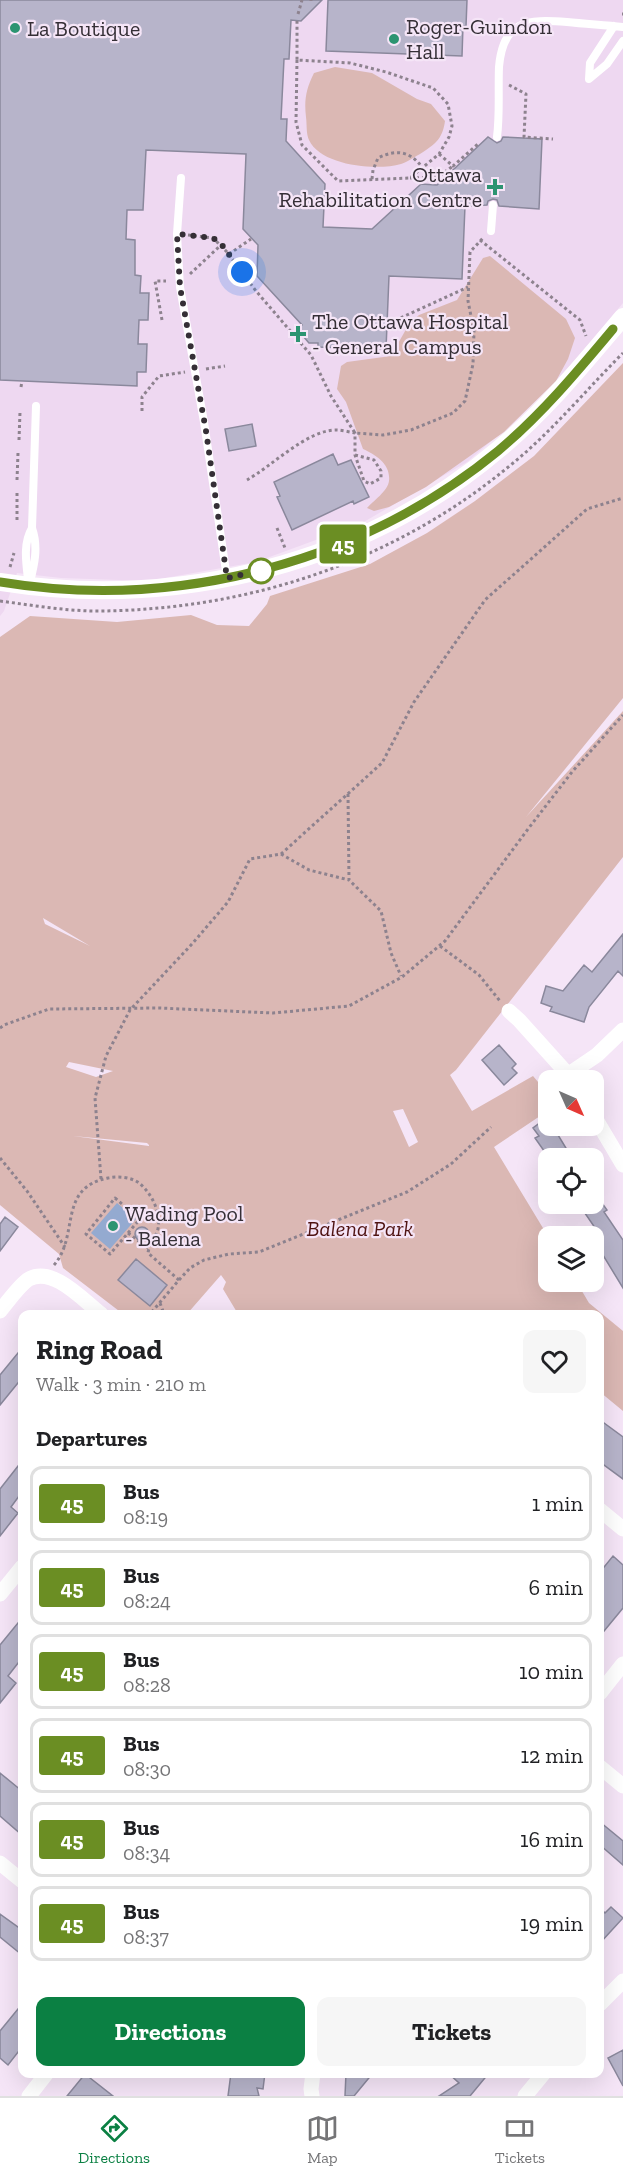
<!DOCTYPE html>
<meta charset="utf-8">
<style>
body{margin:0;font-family:"Zilla Slab",serif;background:#f6f6f6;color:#202124;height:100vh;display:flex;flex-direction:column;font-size:22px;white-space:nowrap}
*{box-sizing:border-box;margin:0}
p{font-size:20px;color:#757577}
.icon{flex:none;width:33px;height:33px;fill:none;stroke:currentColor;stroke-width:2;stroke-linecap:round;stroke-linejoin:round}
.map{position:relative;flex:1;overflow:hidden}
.sheet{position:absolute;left:18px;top:1310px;width:586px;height:768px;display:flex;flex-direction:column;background:#fff;border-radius:12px;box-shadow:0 6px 24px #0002}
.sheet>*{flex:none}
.badge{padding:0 12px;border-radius:4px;font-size:21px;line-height:39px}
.needle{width:39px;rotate:135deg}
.buttons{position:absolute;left:538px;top:1070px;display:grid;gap:12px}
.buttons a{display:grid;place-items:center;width:66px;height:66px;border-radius:12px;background:#fff;box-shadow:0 6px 24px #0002;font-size:30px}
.you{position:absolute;width:30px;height:30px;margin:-15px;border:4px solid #fff;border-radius:50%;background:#1a73e8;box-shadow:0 0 0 9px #1a73e833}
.map>.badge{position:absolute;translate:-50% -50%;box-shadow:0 0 0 3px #fff}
h2{padding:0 18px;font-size:22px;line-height:54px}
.round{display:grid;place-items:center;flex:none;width:63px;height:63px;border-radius:12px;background:#f6f6f6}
.overview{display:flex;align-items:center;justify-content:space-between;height:102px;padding:0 18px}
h1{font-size:28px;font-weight:700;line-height:45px}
.button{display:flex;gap:12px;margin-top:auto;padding:12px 18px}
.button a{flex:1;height:69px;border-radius:12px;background:#0b8043;color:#fff;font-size:24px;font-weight:700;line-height:69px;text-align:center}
.button a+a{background:#f6f6f6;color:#202124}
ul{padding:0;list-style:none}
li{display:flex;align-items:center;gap:18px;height:75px;margin:0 12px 9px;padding:0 6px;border:3px solid #e0e0e0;border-radius:12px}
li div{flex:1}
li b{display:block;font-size:22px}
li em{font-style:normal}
li .badge{min-width:66px;font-weight:700;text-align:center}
.menu{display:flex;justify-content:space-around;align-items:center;height:84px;border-top:2px solid #e0e0e0;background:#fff;font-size:16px;color:#757577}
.menu a{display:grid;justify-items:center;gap:3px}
.menu .on{color:#0b8043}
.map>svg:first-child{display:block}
</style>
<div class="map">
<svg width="623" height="2096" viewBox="0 0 623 2096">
<rect width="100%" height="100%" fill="#f5e5f7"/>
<path fill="#eed8f1" d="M 0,0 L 623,0 L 623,303 L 571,365 L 518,418 L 467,462 L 362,523 L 256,562 L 148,581 L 61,578 L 17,573 L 4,611 L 0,616 Z"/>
<path fill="#dbb8b4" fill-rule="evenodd" d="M 335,67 L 372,73 L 417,99 L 431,104 L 445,121 C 444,128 442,136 436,142 C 432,147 408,162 401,164 C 377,171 321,166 309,140 C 306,134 307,124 306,117 C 304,100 306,89 314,73 Z
M 490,256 L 566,319 L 575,338 L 568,359 L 556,381 L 504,432 L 426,487 L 389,507 L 374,511 L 367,508 C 373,501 388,491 389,481 C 391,464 376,455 363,449 L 346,402 L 337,389 L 341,366 L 347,362 L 391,356 L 409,324 L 419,315 L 457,300 L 483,258 Z
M 623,363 L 623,698 L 526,817 L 623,711 L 623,857 L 456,1070 L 450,1075 L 472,1111 L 533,1076 L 549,1095 L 549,1110 L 494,1147 L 549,1238 L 549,1281 L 576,1281 L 589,1303 L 623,1331 L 623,1411 L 600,1392 L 600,1314 L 238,1314 L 223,1289 L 226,1282 L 221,1275 L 187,1314 L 123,1314 L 63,1268 L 59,1254 L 0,1205 L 0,637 L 30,616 L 117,622 L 191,615 L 217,625 L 249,626 L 267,604 L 270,596 L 370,564 L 427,533 L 475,501 L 534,456 ZM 43,918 L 90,946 L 45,924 ZM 69,1062 L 113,1071 L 96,1077 L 66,1067 ZM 403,1109 L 418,1142 L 409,1147 L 393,1111 ZM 73,1136 L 147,1143 L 149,1145 L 149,1146 Z"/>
<path fill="#94aad0" d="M 117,1203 L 136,1219 L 110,1249 L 91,1233 Z"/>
<path fill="#b7b4ca" stroke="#8a889c" stroke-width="1.5" d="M 0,0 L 322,0 L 301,21 L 291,20 L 289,59 L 284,59 L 281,119 L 287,119 L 286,141 L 325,184 L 323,227 L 372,229 L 421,184 L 437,185 L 488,137 L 497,143 L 501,141 L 503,137 L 542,139 L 539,209 L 499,206 L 497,200 L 493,199 L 488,201 L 487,205 L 465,206 L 462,279 L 389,276 L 386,349 L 318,347 L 318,343 L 309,343 L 297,329 L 302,325 L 257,276 L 258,245 L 243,229 L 246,154 L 146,150 L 143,210 L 127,210 L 126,239 L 135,240 L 135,275 L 141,276 L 140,293 L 149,293 L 148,320 L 139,320 L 138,344 L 147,344 L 146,372 L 137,372 L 137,386 L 0,380 Z
M 328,0 L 467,0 L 466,26 L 463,26 L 462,56 L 326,51 Z
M 252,424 L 256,446 L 229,451 L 225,429 Z
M 333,454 L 338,465 L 351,460 L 369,497 L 354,504 L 353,501 L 292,530 L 277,497 L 280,496 L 274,482 Z
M 623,934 L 623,976 L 618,971 L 589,1007 L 584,1022 L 550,1011 L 552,1007 L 541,1003 L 546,986 L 563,991 L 584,965 L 592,972 Z
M 499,1045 L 516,1064 L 512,1068 L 517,1073 L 504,1085 L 482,1060 Z
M 549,1116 L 549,1125 L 552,1125 L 572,1158 L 549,1158 L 535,1138 L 539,1136 L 533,1128 Z
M 578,1203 L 602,1203 L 607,1210 L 604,1212 L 623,1240 L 623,1288 L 595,1242 L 602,1238 Z
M 5,1217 L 18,1227 L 0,1251 L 0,1224 Z
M135 1234a7 7 0 1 1 14 0a7 7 0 1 1-14 0Z
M 136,1259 L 167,1285 L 150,1306 L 118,1280 Z
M 22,1348 L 22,1378 L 0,1405 L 0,1375 Z
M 600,1420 L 623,1437 L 623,1479 L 600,1462 Z
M 22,1461 L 22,1492 L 11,1507 L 18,1513 L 0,1536 L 0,1489 Z
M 613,1556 L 623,1565 L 623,1608 L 600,1636 L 600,1572 Z
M 22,1618 L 22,1658 L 8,1676 L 16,1683 L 0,1703 L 0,1645 Z
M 0,1773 L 22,1791 L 22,1835 L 0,1816 Z
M 600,1822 L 623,1841 L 623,1865 L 600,1845 Z
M 611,1907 L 623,1918 L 600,1943 L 600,1908 L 605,1913 Z
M 0,1914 L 22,1930 L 22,1955 L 0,1937 Z
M 22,2004 L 22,2047 L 8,2065 L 0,2058 L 0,2031 Z
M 623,2050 L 623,2086 L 608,2058 Z
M 231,2073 L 265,2073 L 263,2089 L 257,2088 L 259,2096 L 228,2096 Z
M 346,2073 L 373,2073 L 354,2096 L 345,2096 Z
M 448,2073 L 489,2073 L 470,2096 L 439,2096 L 459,2083 Z
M 85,2074 L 113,2096 L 67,2096 Z"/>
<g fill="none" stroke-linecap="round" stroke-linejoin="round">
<path stroke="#8d828e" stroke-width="3" stroke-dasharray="3 3" stroke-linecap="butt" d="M 311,0 L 311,1
M 298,14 L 302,0
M 622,14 L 623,14
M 297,60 L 296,122 L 302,145 L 338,181 L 410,178 L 439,154 L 449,137 L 452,126 L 448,104 L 433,88 L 386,72 L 350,63 L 297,60 L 297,21
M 509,85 L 526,94 L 524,137 L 553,139
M 439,154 L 453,166 L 478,144
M 410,178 L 438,177 L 453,166
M 372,179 L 373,170 L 378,158 C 396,149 410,151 422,167
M 188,235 L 213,238 L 227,252 L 256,291 L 311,355 L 331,396 L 355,433 L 383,435 L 411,430 L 453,413 L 465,401 L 473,364 L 474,331 L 468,301 L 470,252 L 483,238
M 480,240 L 580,320 L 586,336
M 229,254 L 251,239
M 190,274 L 221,245
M 389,319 L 398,319 L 468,287
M 162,320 L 155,281 L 166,281
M 206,369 L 225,366
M 21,387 L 22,381
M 142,411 L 142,397 L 159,376 L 185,372
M 19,440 L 20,412
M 17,480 L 18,453
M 247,480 C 272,466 307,430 336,430 C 342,430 349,432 355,433 L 355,455 L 364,481 L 370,484 L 381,478 L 381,471 L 374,460 L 355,455
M 17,520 L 17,493
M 277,528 L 285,548
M 10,567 L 14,553
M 0,601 C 30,605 60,610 90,611 C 241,612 390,564 507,468 C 550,434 584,392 623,353
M 348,794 L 349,880 L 381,911 L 391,953 L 401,976
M 281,854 L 309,870 L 349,880
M 440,946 L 479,975 L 500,1001
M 0,1028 L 4,1025 L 49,1009 L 159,1008 L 273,1013 L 349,1006 L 402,977 L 445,941 L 528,829 L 572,772 L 623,715
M 0,1158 L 27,1191 L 65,1247
M 101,1179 L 95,1098 L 106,1056 L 130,1010 L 192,944 L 228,902 L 250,859 L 281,854 L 382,763 L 414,702 L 485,600 L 587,509 L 623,498
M 115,1198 L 140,1219 L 110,1254 L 86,1234 Z
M 128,1233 L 148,1248
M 54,1265 C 80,1235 57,1188 108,1178 C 118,1176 131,1177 139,1183 C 152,1193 163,1216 157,1232 C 154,1239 149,1245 148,1253 L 179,1280 L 150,1314
M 179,1280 L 190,1268 L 204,1260 L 229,1254 L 259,1252 L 407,1192 L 451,1164 L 491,1127
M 160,1303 L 164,1314"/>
<path stroke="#fff" stroke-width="8" d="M 614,26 L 590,63 L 589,79 L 607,64 L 623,41
M 497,137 C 500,114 498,91 499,67 C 503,20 527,19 567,22 C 586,24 604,25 623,27
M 181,178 L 177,234 L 180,287 L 204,422 L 227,578
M 491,231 L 493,205
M 28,579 C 26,562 23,543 32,528
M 29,586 C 34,566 39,548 32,528 L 36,406"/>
<path stroke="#fff" stroke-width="15" d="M 509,1011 L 519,1020 L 573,1080
M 569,1074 L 597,1055 L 623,1030
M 594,1116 L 623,1165
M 0,1311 C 7,1303 20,1284 29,1279 C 53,1266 83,1300 101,1314
M 600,1510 L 623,1529
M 0,1594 L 22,1567
M 600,1693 L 623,1664
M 600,1767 L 623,1786
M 0,1863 L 22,1881
M 600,2004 L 623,1981
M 29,2096 L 47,2073
M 312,2096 L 311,2089 L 313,2073
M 525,2096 L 544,2073"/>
<path stroke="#fff" stroke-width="18" d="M 0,582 C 175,610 363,565 499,449 C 546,410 584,363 623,317"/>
</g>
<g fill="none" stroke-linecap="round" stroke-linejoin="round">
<g stroke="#fff" stroke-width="14">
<path id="line" d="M 0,582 C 175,611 360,564 498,451 C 541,415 577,372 613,329"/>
</g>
<use href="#line" stroke="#6b8e23" stroke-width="9"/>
<path stroke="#352f36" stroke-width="6" stroke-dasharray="0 10.8" d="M 242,272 L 222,245 L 213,238 L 177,234 L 180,287 L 206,431 L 227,578 L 263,570 L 261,571"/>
</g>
<g fill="#2c9471" stroke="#f5e5f7" stroke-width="2">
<circle cx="15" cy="28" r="6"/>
<circle cx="394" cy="39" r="6"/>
<path d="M492 178h6v6h6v6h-6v6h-6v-6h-6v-6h6z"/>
<path d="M295 325h6v6h6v6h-6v6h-6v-6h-6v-6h6z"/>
<circle cx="113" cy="1226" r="6"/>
</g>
<circle fill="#fff" stroke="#6b8e23" stroke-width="3" cx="261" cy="571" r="12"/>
<g text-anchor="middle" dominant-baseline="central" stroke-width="4.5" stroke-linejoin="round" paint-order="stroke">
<g font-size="22" fill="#352f36" stroke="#f5e5f7" text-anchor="start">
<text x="406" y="26">Roger-Guindon<tspan x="406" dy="25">Hall</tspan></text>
<text x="27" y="28">La Boutique</text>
<text x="482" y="174" text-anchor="end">Ottawa<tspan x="482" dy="25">Rehabilitation Centre</tspan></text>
<text x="312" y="321">The Ottawa Hospital<tspan x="312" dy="25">- General Campus</tspan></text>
<text x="125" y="1213">Wading Pool<tspan x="125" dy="25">- Balena</tspan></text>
</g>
<g font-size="22" font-style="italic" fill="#4f1312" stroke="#f5e5f7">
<text x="360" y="1228">Balena Park</text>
</g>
</g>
</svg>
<div class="buttons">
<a><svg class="needle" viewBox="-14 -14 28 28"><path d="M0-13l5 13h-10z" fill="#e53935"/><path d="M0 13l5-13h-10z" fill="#757577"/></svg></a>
<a><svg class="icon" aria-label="locate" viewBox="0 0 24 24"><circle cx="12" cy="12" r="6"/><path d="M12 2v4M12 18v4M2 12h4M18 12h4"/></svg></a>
<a><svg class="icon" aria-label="layers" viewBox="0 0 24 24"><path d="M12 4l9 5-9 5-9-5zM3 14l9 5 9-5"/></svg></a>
</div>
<div class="you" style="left:242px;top:272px"></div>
<b class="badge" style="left:343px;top:544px;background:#6b8e23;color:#fff">45</b>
<section class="sheet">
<div class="overview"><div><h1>Ring Road</h1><p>Walk · 3 min · 210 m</p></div><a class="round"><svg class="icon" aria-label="heart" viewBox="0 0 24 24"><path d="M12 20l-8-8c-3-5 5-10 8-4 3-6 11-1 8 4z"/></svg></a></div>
<h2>Departures</h2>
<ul>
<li><span class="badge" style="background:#6b8e23;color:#fff">45</span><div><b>Bus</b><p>08:19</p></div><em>1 min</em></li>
<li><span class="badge" style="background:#6b8e23;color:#fff">45</span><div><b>Bus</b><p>08:24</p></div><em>6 min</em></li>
<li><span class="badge" style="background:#6b8e23;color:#fff">45</span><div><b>Bus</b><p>08:28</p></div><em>10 min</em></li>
<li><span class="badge" style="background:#6b8e23;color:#fff">45</span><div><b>Bus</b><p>08:30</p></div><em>12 min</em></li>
<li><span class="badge" style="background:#6b8e23;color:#fff">45</span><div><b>Bus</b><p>08:34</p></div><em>16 min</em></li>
<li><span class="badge" style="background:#6b8e23;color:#fff">45</span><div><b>Bus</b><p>08:37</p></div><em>19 min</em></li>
</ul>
<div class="button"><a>Directions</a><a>Tickets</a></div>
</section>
</div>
<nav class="menu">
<a class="on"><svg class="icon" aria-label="directions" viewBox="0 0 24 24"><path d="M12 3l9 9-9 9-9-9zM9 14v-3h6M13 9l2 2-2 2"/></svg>Directions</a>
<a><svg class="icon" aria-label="map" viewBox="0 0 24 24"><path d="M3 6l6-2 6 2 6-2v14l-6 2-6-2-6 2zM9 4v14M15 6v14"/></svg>Map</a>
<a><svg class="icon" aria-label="tickets" viewBox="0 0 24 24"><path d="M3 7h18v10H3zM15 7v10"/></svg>Tickets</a>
</nav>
